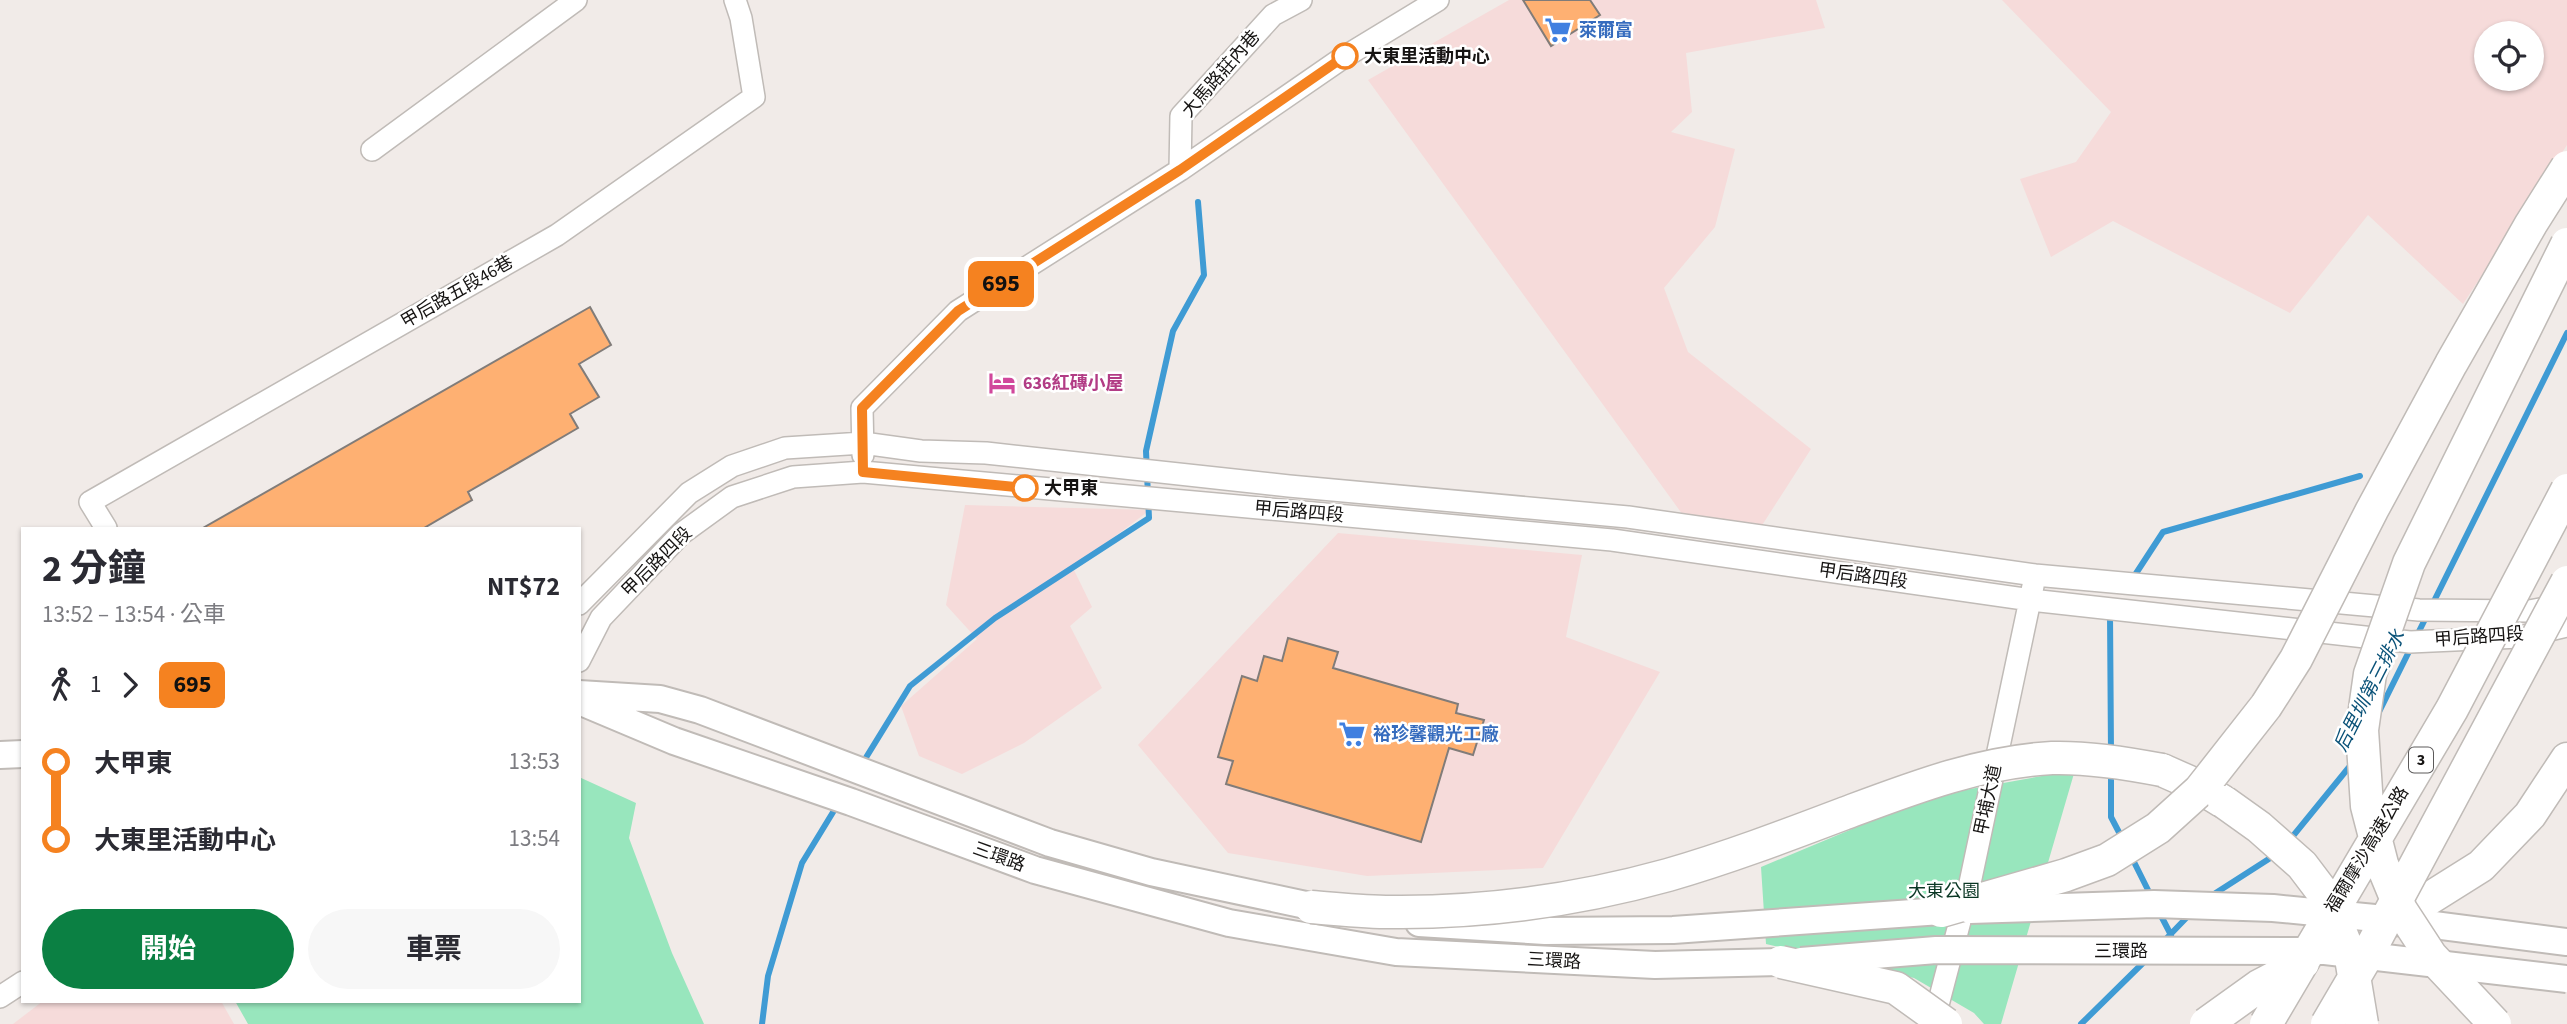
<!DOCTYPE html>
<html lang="zh-TW">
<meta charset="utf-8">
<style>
body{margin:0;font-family:"Source Sans 3","Noto Sans TC",sans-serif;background:#f7f7f7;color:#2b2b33;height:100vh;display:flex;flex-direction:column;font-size:26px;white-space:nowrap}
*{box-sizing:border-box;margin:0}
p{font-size:23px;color:#7c7c81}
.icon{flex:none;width:38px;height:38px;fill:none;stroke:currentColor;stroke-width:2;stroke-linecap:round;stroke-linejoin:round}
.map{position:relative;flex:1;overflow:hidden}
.sheet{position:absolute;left:21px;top:527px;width:560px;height:476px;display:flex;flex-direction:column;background:#fff;border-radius:0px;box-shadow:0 2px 5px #0004}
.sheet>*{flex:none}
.badge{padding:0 14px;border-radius:10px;font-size:24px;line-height:46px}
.tools{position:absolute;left:2474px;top:21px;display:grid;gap:14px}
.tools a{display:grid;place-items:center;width:70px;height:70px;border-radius:50%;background:#fff;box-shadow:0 2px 5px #0004;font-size:35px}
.map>.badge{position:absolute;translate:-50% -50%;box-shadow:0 0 0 4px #fff}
.legs{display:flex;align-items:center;gap:10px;height:77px;padding:0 21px;font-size:23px}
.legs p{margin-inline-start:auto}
.summary{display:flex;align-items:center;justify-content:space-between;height:119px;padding:0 21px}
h1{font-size:38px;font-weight:700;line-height:52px}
.button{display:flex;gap:14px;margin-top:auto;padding:14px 21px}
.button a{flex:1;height:80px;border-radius:42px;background:#0b8043;color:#fff;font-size:28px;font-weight:700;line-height:80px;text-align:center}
.button a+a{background:#f7f7f7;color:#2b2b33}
ul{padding:0 21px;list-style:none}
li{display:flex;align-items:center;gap:24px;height:77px;font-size:26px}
li i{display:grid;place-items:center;width:10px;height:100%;margin:0 9px;background:currentColor}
li i::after{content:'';width:18px;height:18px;margin:-9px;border:5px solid;border-radius:50%;background:#fff}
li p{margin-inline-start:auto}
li:first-child i{background:linear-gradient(#0000 50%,currentColor 0)}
li:last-child i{background:linear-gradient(currentColor 50%,#0000 0)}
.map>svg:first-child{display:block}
</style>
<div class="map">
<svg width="2567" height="1024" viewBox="0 0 2567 1024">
<rect width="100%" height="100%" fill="#f1ebe8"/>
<path fill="#f6dbda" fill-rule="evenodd" d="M 1509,0 L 1816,0 L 1825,28 L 1686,53 L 1692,112 L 1671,132 L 1735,149 L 1715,227 L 1664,288 L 1688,352 L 1811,449 L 1759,530 L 1688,522 L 1368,80 Z
M 2002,0 L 2567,0 L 2567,145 L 2463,304 L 2368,215 L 2290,313 L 2113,221 L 2051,257 L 2020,179 L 2076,162 L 2111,112 ZM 2487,33 L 2532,33 L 2532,79 L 2487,79 Z
M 965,505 L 1150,510 L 1073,568 L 1092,607 L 1070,626 L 1102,688 L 1024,743 L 962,774 L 919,756 L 901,706 L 977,639 L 946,605 Z
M 1338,533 L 1582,555 L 1566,637 L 1660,672 L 1543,868 L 1367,876 L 1228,853 L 1138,745 Z
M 43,1001 L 221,1001 L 234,1024 L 13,1024 Z"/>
<path fill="#98e6bd" d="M 2075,770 L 2001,1024 L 1984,1024 L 1974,1013 L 1914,978 L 1766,944 L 1761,867 L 1931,796 Z
M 579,777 L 636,803 L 629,838 L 672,953 L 704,1024 L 248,1024 L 235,1001 L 579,1001 Z"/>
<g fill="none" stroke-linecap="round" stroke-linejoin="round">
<path stroke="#3f9bd4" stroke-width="6" d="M 2133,578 L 2163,532 L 2360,476
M 2110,614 L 2111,753
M 2378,714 L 2567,333
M 862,764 L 910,686 L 995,618 L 1149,518 L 1146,451 L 1173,331 L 1204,275 L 1198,202
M 2111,771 L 2111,817 L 2122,838
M 2288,842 L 2354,761
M 2130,854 L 2152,898
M 2211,896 L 2275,855
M 2158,910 L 2171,935
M 2163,942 L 2192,912
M 762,1024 L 768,976 L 802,863 L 838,804
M 2081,1024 L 2146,960"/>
</g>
<path fill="#feb072" stroke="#817c79" stroke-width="2" d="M 1523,0 L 1590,0 L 1600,15 L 1551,46 Z
M 590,307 L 611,345 L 579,364 L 599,397 L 570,414 L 578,428 L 468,492 L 472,500 L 424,528 L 203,528 Z
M 1288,638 L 1338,652 L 1333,668 L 1458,704 L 1456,713 L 1484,720 L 1473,755 L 1449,748 L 1421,842 L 1226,784 L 1233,761 L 1218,757 L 1242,676 L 1257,681 L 1264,656 L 1282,661 Z"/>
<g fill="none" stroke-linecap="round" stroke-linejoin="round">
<g stroke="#c0bbb7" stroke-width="24">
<path id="minor" d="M 372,150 L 576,0
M 1180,170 L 1181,116 L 1273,15 L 1301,0
M 863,455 L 862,408 L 958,311 L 1180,170 L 1341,59 L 1438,0
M 106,528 L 90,502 L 557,235 L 754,97 L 741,18 L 735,0
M 579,604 L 689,493 L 732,466 L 785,448 L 863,443 L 921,451 L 986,453 L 1289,486 L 1628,517 L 2035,575 L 2419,610 L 2529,611 L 2562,605
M 579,661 L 601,618 L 681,534 L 732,497 L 793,477 L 863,472 L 1612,540 L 2031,600 L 2410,642 L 2520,637 L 2567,626
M 0,997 L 23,982
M 1933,1024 L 1970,883 L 2033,586"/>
</g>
<g stroke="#c0bbb7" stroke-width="30">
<path id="major" d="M 579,694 L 660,699 L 700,710 L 1050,843 L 1151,872 L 1329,910
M 579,701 L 674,741 L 851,802 L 1035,870 L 1229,923 L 1396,952 L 1655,965 L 1781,962
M 0,755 L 23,754
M 2395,920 L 2567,942
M 1419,923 L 1545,931 L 1673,930 L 1941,911"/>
</g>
<g stroke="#c0bbb7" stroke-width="35">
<path id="highway" d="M 2162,770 L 2196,785 L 2222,801
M 2395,920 L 2481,866 L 2530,815 L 2567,759"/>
</g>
<use href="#minor" stroke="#fff" stroke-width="21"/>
<use href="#major" stroke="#fff" stroke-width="26"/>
<use href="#highway" stroke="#fff" stroke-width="32"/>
<g stroke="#c0bbb7" stroke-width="30" stroke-linecap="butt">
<path id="major-bridge" d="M 1970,910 L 2154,904 L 2273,908 L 2395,920
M 1801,961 L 1936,950 L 2325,951 L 2567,979"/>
</g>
<g stroke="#c0bbb7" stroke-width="35" stroke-linecap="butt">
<path id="highway-bridge" d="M 2224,802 L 2259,827 L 2302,865 L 2327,898 L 2351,958 L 2362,1024
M 1311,907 C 1338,909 1364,912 1391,912 C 1484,913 1578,900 1668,875 C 1727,858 1785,836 1843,814 C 1910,789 1979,762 2052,758 C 2088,757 2126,763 2162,770
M 1941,911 L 2066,875 L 2107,860 L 2158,828 L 2200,790 L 2266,706 L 2296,659 L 2372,510 L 2451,364 L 2531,224 L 2567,167
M 1781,962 L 1896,988 L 1946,1024
M 2206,1024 L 2259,986 L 2303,963
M 2266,1024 L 2452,709 L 2567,490
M 2327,1024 L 2364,961 L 2567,582
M 2495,1024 L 2431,956 L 2401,910 L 2382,864 L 2367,806 L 2362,730 L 2370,674 L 2409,563 L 2567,244"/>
</g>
<use href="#major-bridge" stroke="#fff" stroke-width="26"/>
<use href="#highway-bridge" stroke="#fff" stroke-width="32"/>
</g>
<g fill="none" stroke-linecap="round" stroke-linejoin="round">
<g stroke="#fff" stroke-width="16">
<path id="line-1" d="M 1025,488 L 863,472 L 862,408 L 958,311 L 1180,170 L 1345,56"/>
</g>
<use href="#line-1" stroke="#f58220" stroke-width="10"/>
</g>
<defs>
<g id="supermarket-bare" transform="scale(2.1)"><path d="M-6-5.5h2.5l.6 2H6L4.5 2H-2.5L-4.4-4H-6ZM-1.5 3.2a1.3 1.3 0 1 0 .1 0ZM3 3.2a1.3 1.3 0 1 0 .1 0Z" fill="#3f7fe0" stroke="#fff" stroke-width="2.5" paint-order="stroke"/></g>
<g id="hotel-bare" transform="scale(2.1)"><path d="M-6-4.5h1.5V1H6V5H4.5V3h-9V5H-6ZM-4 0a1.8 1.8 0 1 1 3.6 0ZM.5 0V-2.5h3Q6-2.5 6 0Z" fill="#d1479c" stroke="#fff" stroke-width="2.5" paint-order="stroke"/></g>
</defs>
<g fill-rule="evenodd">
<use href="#supermarket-bare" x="1558" y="30"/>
<use href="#hotel-bare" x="1002" y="383"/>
<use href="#supermarket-bare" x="1352" y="734"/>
</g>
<g fill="#fff" stroke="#f58220" stroke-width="3.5">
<circle cx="1345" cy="56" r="12"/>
<circle cx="1025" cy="488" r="12"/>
</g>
<g text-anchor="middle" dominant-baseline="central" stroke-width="5" stroke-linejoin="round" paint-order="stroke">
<rect fill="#fff" stroke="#5c5a5a" stroke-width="2" x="2409" y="747.5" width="24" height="25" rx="5"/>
<g font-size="16" font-weight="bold" fill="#161413">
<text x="2421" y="760">3</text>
</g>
<g font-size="18" font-weight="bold" fill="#366cbe" stroke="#fff" text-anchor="start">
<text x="1579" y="30">萊爾富</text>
<text x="1373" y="734">裕珍馨觀光工廠</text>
</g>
<g font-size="18" font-weight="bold" fill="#161413" stroke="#fff" text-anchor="start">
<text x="1364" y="56">大東里活動中心</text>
<text x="1044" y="488">大甲東</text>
</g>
<g font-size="18" fill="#161413" stroke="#fff">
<text transform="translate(1221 74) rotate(-49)">大馬路莊內巷</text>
<text transform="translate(457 292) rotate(-30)">甲后路五段46巷</text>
<text transform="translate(1299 512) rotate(5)">甲后路四段</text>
<text transform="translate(657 562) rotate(-45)">甲后路四段</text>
<text transform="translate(1863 576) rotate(8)">甲后路四段</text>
<text transform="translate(2479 637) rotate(-4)">甲后路四段</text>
<text transform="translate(1988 800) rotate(-78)">甲埔大道</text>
<text transform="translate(2367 850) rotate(-59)">福爾摩沙高速公路</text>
<text transform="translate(999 857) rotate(20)">三環路</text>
<text x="2121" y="951">三環路</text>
<text transform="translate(1554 961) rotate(3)">三環路</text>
</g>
<g font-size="18" font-weight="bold" fill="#b23c85" stroke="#fff" text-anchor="start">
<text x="1023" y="383">636紅磚小屋</text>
</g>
<g font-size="18" fill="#0a3724" stroke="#fff">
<text x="1944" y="891">大東公園</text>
</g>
<g font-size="19" font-style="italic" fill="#0a5278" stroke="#fff">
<text transform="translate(2370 691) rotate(-63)">后里圳第三排水</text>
</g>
</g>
</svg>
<div class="tools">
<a><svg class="icon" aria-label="locate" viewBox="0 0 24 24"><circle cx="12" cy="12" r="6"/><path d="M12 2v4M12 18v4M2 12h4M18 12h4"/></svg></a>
</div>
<b class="badge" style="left:1001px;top:284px;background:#f58220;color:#111">695</b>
<section class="sheet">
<div class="summary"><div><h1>2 分鐘</h1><p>13:52 – 13:54 · 公車</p></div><b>NT$72</b></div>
<div class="legs"><svg class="icon" aria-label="walk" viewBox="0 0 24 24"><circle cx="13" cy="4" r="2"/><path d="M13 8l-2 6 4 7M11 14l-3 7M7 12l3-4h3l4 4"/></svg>1<svg class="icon" aria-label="forward" viewBox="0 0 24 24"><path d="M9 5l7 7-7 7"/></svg><b class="badge" style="background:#f58220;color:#111">695</b></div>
<ul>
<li><i style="color:#f58220"></i><b>大甲東</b><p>13:53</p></li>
<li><i style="color:#f58220"></i><b>大東里活動中心</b><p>13:54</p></li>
</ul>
<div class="button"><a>開始</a><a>車票</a></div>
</section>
</div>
